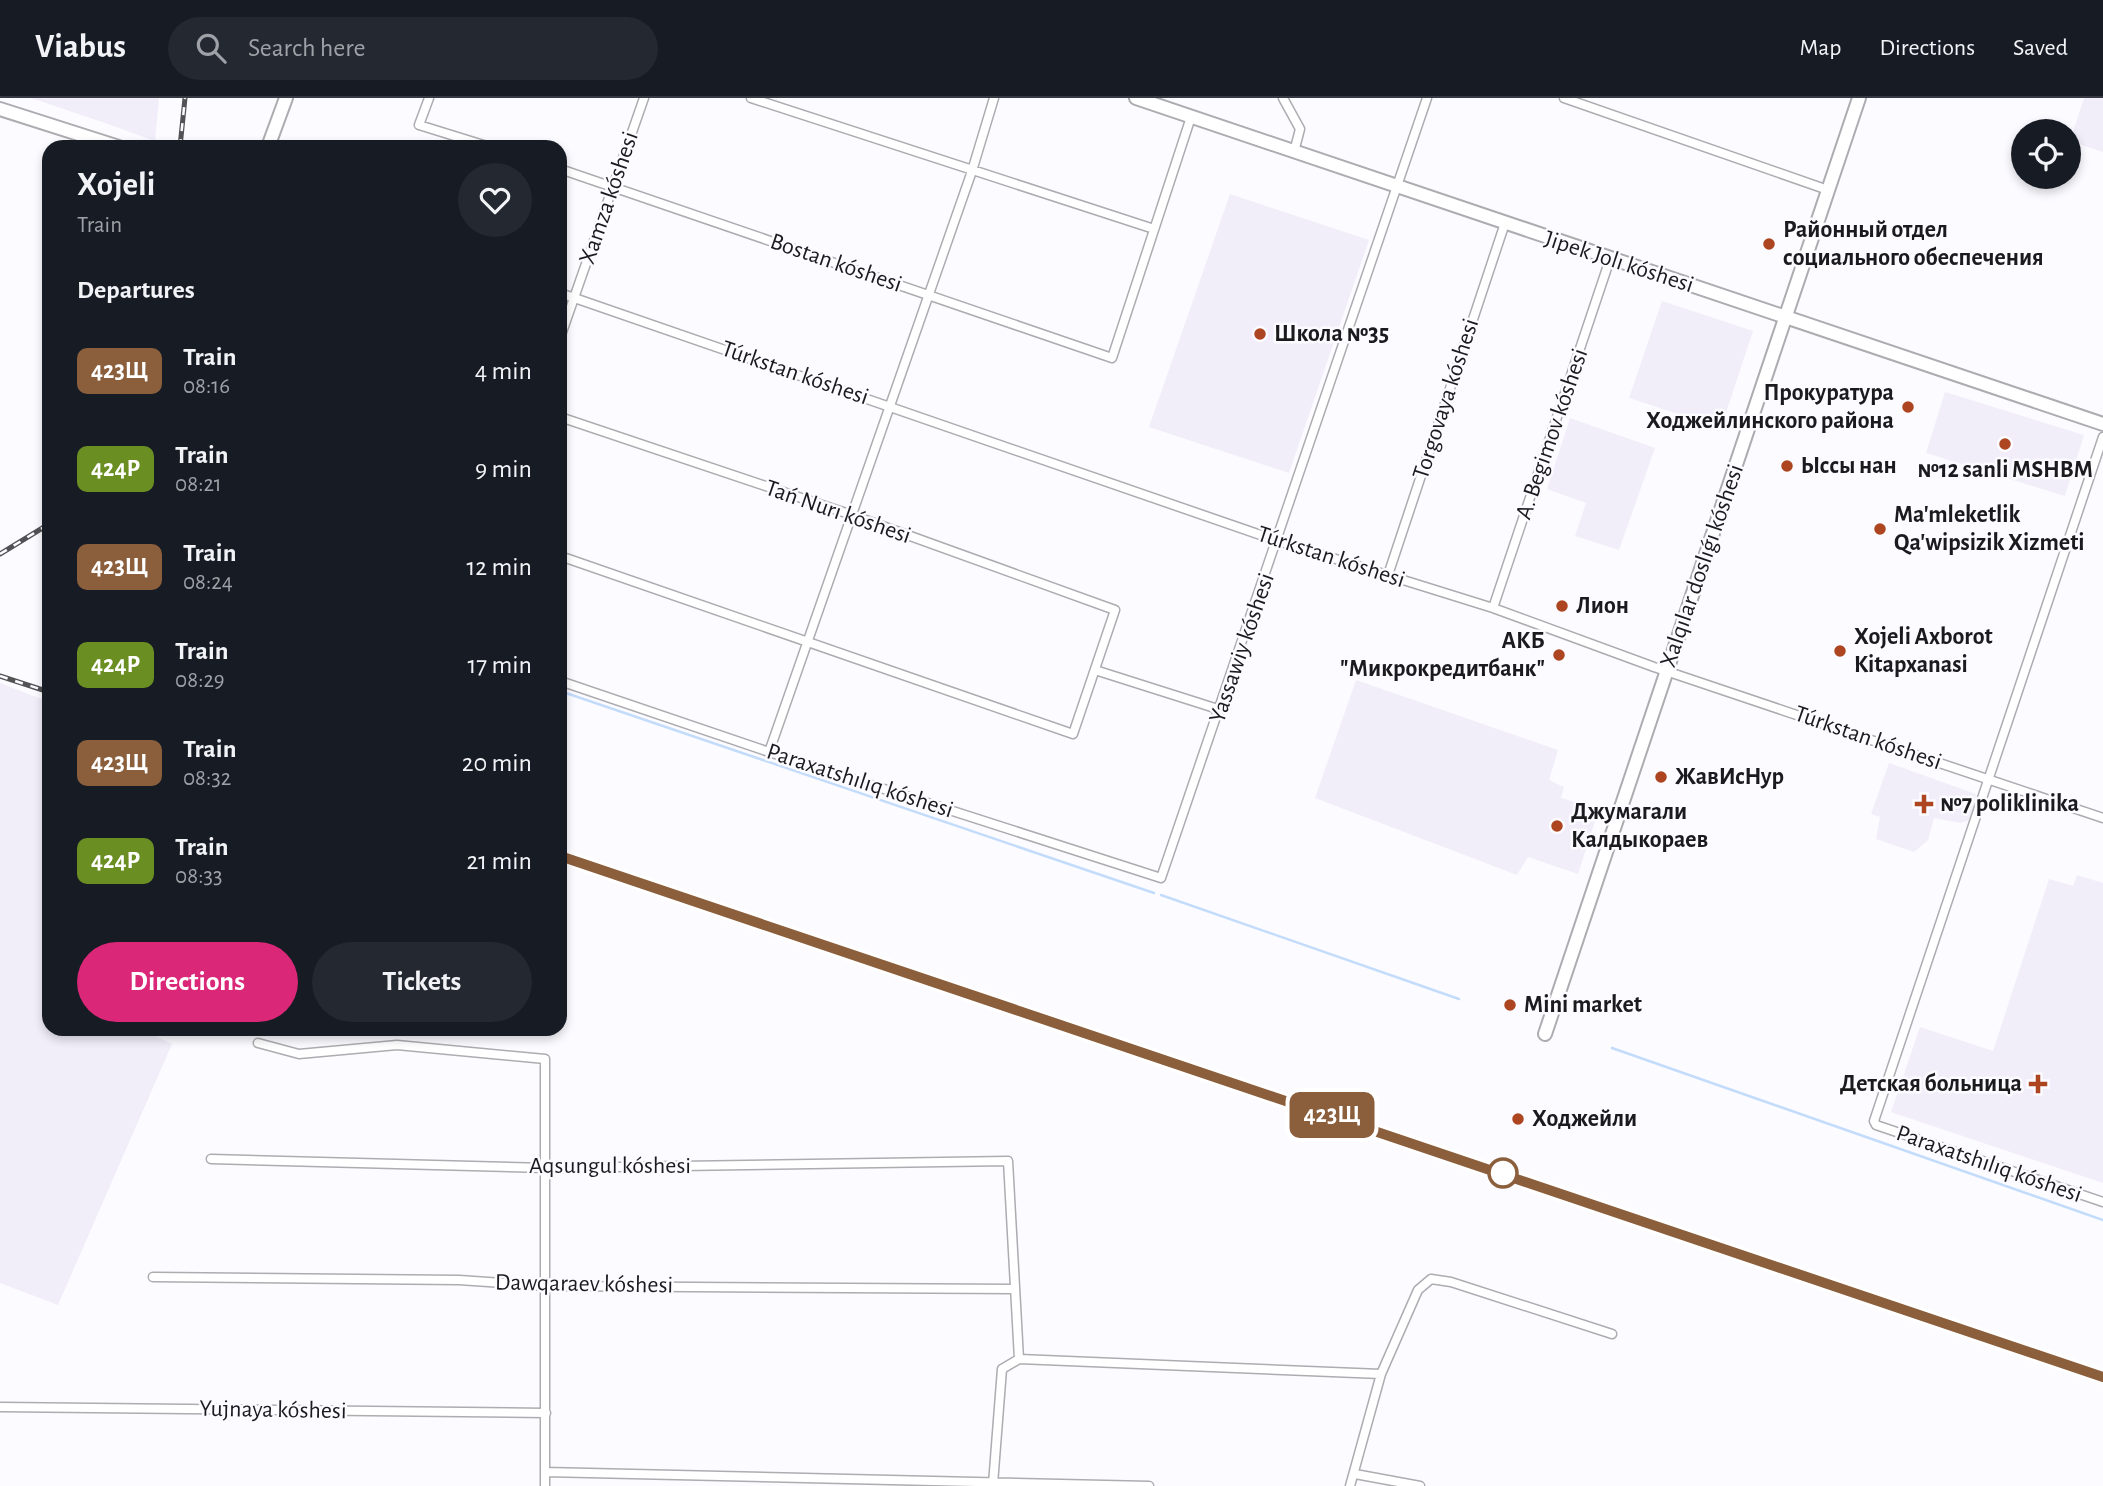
<!DOCTYPE html>
<meta charset="utf-8">
<style>
body{margin:0;font-family:"Alegreya Sans",sans-serif;background:#242831;color:#f1f3f6;height:100vh;display:flex;flex-direction:column;font-size:26px;white-space:nowrap}
*{box-sizing:border-box;margin:0}
p{font-size:23px;color:#9ea1a6}
.icon{flex:none;width:38px;height:38px;fill:none;stroke:currentColor;stroke-width:2;stroke-linecap:round;stroke-linejoin:round}
.map{position:relative;flex:1;overflow:hidden}
.panel{position:absolute;left:42px;top:42px;width:525px;height:896px;display:flex;flex-direction:column;background:#171b24;border-radius:21px;box-shadow:0 4px 10px #0003}
.panel>*{flex:none}
.badge{padding:0 14px;border-radius:10px;font-size:24px;line-height:46px}
.tools{position:absolute;left:2011px;top:21px;display:grid;gap:14px}
.tools a{display:grid;place-items:center;width:70px;height:70px;border-radius:50%;background:#171b24;box-shadow:0 4px 10px #0003;font-size:35px}
.map>.badge{position:absolute;translate:-50% -50%;box-shadow:0 0 0 4px #fff}
h2{padding:0 35px;font-size:26px;line-height:63px}
.round{display:grid;place-items:center;flex:none;width:74px;height:74px;border-radius:37px;background:#242831}
.head{display:flex;align-items:center;justify-content:space-between;height:119px;padding:0 35px}
h1{font-size:33px;font-weight:700;line-height:52px}
.button{display:flex;gap:14px;margin-top:auto;padding:14px 35px}
.button a{flex:1;height:80px;border-radius:42px;background:#db2777;color:#fff;font-size:28px;font-weight:700;line-height:80px;text-align:center}
.button a+a{background:#242831;color:#f1f3f6}
ul{padding:0;list-style:none}
li{display:flex;align-items:center;gap:21px;height:98px;padding:0 35px}
li div{flex:1}
li b{display:block;font-size:26px}
li em{font-style:normal}
li .badge{min-width:77px;font-weight:700;text-align:center}
header{display:flex;align-items:center;gap:42px;box-sizing:border-box;height:98px;padding:0 35px;background:#171b24;border-bottom:2px solid #363941}
header strong{font-size:33px}
nav{display:flex;gap:38px;margin-inline-start:auto;font-size:24px}
.search{width:490px;height:63px;background:#242831;display:flex;align-items:center;gap:18px;box-sizing:border-box;padding:0 24px;border-radius:38px;color:#9ea1a6;font-size:26px}
.map>svg:first-child{display:block}
</style>
<header>
<strong>Viabus</strong>
<div class="search"><svg class="icon" aria-label="search" viewBox="0 0 24 24"><circle cx="10" cy="10" r="6"/><path d="M15 15l6 6"/></svg>Search here</div>
<nav><a>Map</a><a>Directions</a><a>Saved</a></nav>
</header>
<div class="map">
<svg width="2103" height="1388" viewBox="0 0 2103 1388">
<rect width="100%" height="100%" fill="#fcfbff"/>
<path fill="#f1eefa" d="M 31,0 L 159,0 L 155,43 L 105,25 Z
M 2084,0 L 2103,0 L 2103,54 L 2070,43 Z
M 1230,96 L 1369,142 L 1289,375 L 1149,329 Z
M 1662,203 L 1753,233 L 1721,330 L 1629,300 Z
M 1945,294 L 2084,337 L 2065,398 L 1926,355 Z
M 1570,320 L 1655,350 L 1619,452 L 1575,438 L 1586,405 L 1547,391 Z
M 1356,582 L 1558,652 L 1549,682 L 1564,689 L 1561,700 L 1599,711 L 1578,776 L 1528,759 L 1517,777 L 1315,700 Z
M 0,585 L 49,604 L 49,931 L 141,931 L 172,946 L 58,1207 L 0,1185 Z
M 1889,665 L 1976,696 L 1970,722 L 1960,725 L 1934,720 L 1928,742 L 1914,754 L 1876,741 L 1880,719 L 1871,716 Z
M 2077,777 L 2103,785 L 2103,1085 L 1891,1014 L 1920,929 L 1993,953 L 2049,781 L 2073,788 Z"/>
<g fill="none" stroke-linecap="round" stroke-linejoin="round">
<path stroke="#c4dcfc" stroke-width="2.5" d="M 560,593 L 1154,795
M 1161,797 L 1459,901
M 1612,950 L 2103,1122"/>
<g stroke="#adacb1" stroke-width="11">
<path id="street" d="M 429,0 L 419,27 L 490,49
M 751,0 L 1154,131
M 1283,0 L 1300,31 L 1294,54
M 1564,0 L 1828,92
M 560,71 L 1112,260 L 1191,19
M 560,195 L 1278,443 L 1493,510 L 1654,569 L 2103,720
M 560,240 L 644,0
M 560,319 L 852,417 L 1115,512 L 1073,636 L 560,458
M 2103,339 L 1874,1023 L 1876,1027 L 2103,1104
M 1388,477 L 1505,125
M 1493,510 L 1610,161
M 1095,572 L 1221,612
M 560,583 L 769,654 L 1161,780 L 1427,0
M 769,654 L 972,73 L 994,0
M 258,945 L 299,956 L 397,947 L 545,961 L 545,1388
M 211,1061 L 547,1070 L 1008,1063 L 1019,1261
M 153,1179 L 459,1182 L 546,1188 L 1015,1191
M 0,1309 L 546,1315
M 545,1374 L 1149,1388
M 1355,1376 L 1420,1388
M 993,1386 L 1002,1271 L 1019,1261 L 1381,1276
M 1350,1388 L 1381,1276 L 1418,1192 L 1431,1181 L 1451,1184 L 1612,1236"/>
</g>
<g stroke="#adacb1" stroke-width="16">
<path id="secondary" d="M 1136,0 L 2103,326
M 1545,936 L 1859,0"/>
</g>
<g stroke="#adacb1" stroke-width="16">
<path id="primary" d="M 0,11 L 119,49
M 268,49 L 286,0"/>
</g>
<use href="#street" stroke="#fff" stroke-width="8"/>
<use href="#secondary" stroke="#fff" stroke-width="12"/>
<use href="#primary" stroke="#fff" stroke-width="12"/>
<g stroke="#535355" stroke-width="5">
<path id="rail" d="M 180,49 L 185,0
M 0,456 L 49,426
M 0,578 L 49,594
M 560,758 L 2103,1279"/>
</g>
<use href="#rail" stroke="#fcfbff" stroke-width="2.5" stroke-dasharray="8" stroke-linecap="butt"/>
</g>
<g fill="none" stroke-linecap="round" stroke-linejoin="round">
<g stroke="#fff" stroke-width="16">
<path id="line" d="M 560,758 L 2103,1279"/>
</g>
<use href="#line" stroke="#8b5e3c" stroke-width="10"/>
</g>
<g fill="#ac4520" stroke="#fcfbff" stroke-width="2.5">
<circle cx="1769" cy="146" r="7"/>
<circle cx="1260" cy="236" r="7"/>
<circle cx="1908" cy="309" r="7"/>
<circle cx="2005" cy="346" r="7"/>
<circle cx="1787" cy="368" r="7"/>
<circle cx="1880" cy="431" r="7"/>
<circle cx="1562" cy="508" r="7"/>
<circle cx="1840" cy="553" r="7"/>
<circle cx="1559" cy="557" r="7"/>
<circle cx="1661" cy="679" r="7"/>
<path d="M1920.5 695.5h7v7h7v7h-7v7h-7v-7h-7v-7h7z"/>
<circle cx="1557" cy="728" r="7"/>
<circle cx="1510" cy="907" r="7"/>
<path d="M2034.5 975.5h7v7h7v7h-7v7h-7v-7h-7v-7h7z"/>
<circle cx="1518" cy="1021" r="7"/>
</g>
<circle fill="#fff" stroke="#8b5e3c" stroke-width="3.5" cx="1503" cy="1075" r="14"/>
<g text-anchor="middle" dominant-baseline="central" stroke-width="5" stroke-linejoin="round" paint-order="stroke">
<g font-size="24" fill="#1b1b1d" stroke="#fcfbff">
<text transform="translate(609 100) rotate(-71)">Xamza kóshesi</text>
<text transform="translate(1619 164) rotate(18)">Jipek Jolı kóshesi</text>
<text transform="translate(836 165) rotate(19)">Bostan kóshesi</text>
<text transform="translate(795 275) rotate(19)">Túrkstan kóshesi</text>
<text transform="translate(1446 301) rotate(-72)">Torgovaya kóshesi</text>
<text transform="translate(1552 336) rotate(-71)">A. Begimov kóshesi</text>
<text transform="translate(838 414) rotate(19)">Tań Nurı kóshesi</text>
<text transform="translate(1331 459) rotate(18)">Túrkstan kóshesi</text>
<text transform="translate(1702 468) rotate(-71)">Xalqılar doslıǵı kóshesi</text>
<text transform="translate(1242 550) rotate(-71)">Yassawiy kóshesi</text>
<text transform="translate(1868 640) rotate(19)">Túrkstan kóshesi</text>
<text transform="translate(860 683) rotate(18)">Paraxatshılıq kóshesi</text>
<text transform="translate(1989 1066) rotate(19)">Paraxatshılıq kóshesi</text>
<text x="610" y="1068">Aqsungul kóshesi</text>
<text transform="translate(584 1186) rotate(1)">Dawqaraev kóshesi</text>
<text transform="translate(273 1312) rotate(1)">Yujnaya kóshesi</text>
</g>
<g font-size="24" font-weight="bold" fill="#1b1b1d" stroke="#fcfbff" text-anchor="start">
<text x="1783" y="132">Районный отдел<tspan x="1783" dy="28">социального обеспечения</tspan></text>
<text x="1274" y="236">Школа №35</text>
<text x="1894" y="295" text-anchor="end">Прокуратура<tspan x="1894" dy="28">Ходжейлинского района</tspan></text>
<text x="1801" y="368">Ыссы нан</text>
<text x="2005" y="372" text-anchor="middle">№12 sanli MSHBM</text>
<text x="1894" y="417">Ma'mleketlik<tspan x="1894" dy="28">Qa'wipsizik Xizmeti</tspan></text>
<text x="1576" y="508">Лион</text>
<text x="1854" y="539">Xojeli Axborot<tspan x="1854" dy="28">Kitapxanasi</tspan></text>
<text x="1545" y="543" text-anchor="end">АКБ<tspan x="1545" dy="28">"Микрокредитбанк"</tspan></text>
<text x="1675" y="679">ЖавИсНур</text>
<text x="1940" y="706">№7 poliklinika</text>
<text x="1571" y="714">Джумагали<tspan x="1571" dy="28">Калдыкораев</tspan></text>
<text x="1524" y="907">Mini market</text>
<text x="2022" y="986" text-anchor="end">Детская больница</text>
<text x="1532" y="1021">Ходжейли</text>
</g>
</g>
</svg>
<div class="tools">
<a><svg class="icon" aria-label="locate" viewBox="0 0 24 24"><circle cx="12" cy="12" r="6"/><path d="M12 2v4M12 18v4M2 12h4M18 12h4"/></svg></a>
</div>
<b class="badge" style="left:1332px;top:1017px;background:#8b5e3c;color:#fff">423Щ</b>
<section class="panel">
<div class="head"><div><h1>Xojeli</h1><p>Train</p></div><a class="round"><svg class="icon" aria-label="heart" viewBox="0 0 24 24"><path d="M12 20l-8-8c-3-5 5-10 8-4 3-6 11-1 8 4z"/></svg></a></div>
<h2>Departures</h2>
<ul>
<li><span class="badge" style="background:#8b5e3c;color:#fff">423Щ</span><div><b>Train</b><p>08:16</p></div><em>4 min</em></li>
<li><span class="badge" style="background:#6b8e23;color:#fff">424Р</span><div><b>Train</b><p>08:21</p></div><em>9 min</em></li>
<li><span class="badge" style="background:#8b5e3c;color:#fff">423Щ</span><div><b>Train</b><p>08:24</p></div><em>12 min</em></li>
<li><span class="badge" style="background:#6b8e23;color:#fff">424Р</span><div><b>Train</b><p>08:29</p></div><em>17 min</em></li>
<li><span class="badge" style="background:#8b5e3c;color:#fff">423Щ</span><div><b>Train</b><p>08:32</p></div><em>20 min</em></li>
<li><span class="badge" style="background:#6b8e23;color:#fff">424Р</span><div><b>Train</b><p>08:33</p></div><em>21 min</em></li>
</ul>
<div class="button"><a>Directions</a><a>Tickets</a></div>
</section>
</div>
